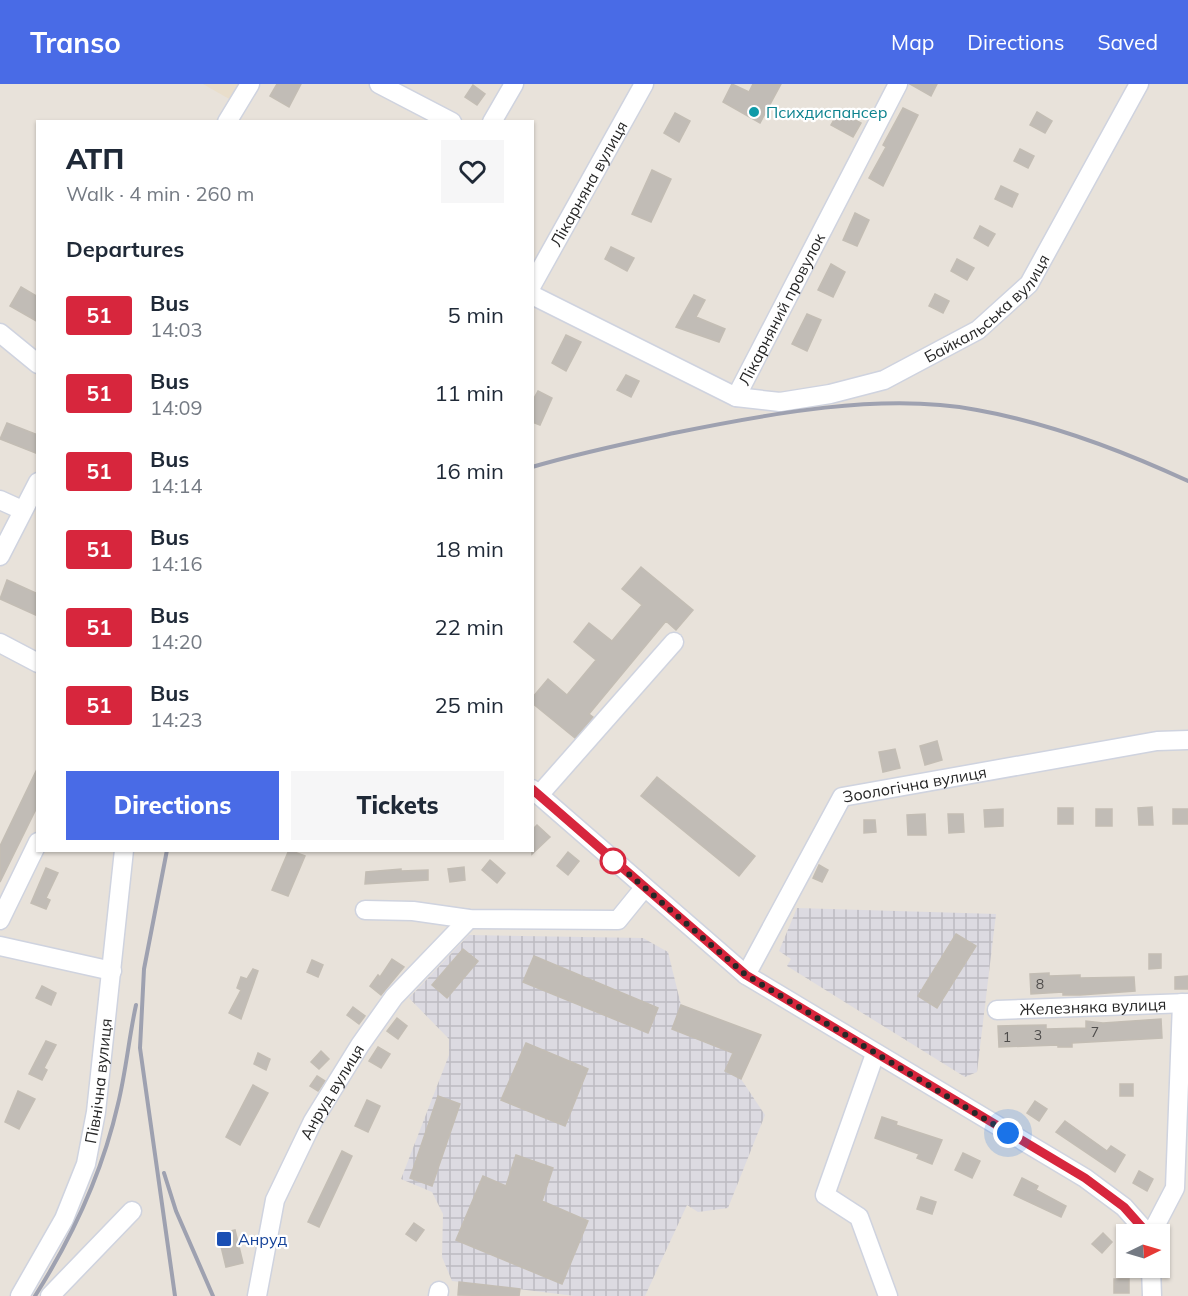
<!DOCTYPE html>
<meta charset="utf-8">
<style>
body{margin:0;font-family:Mulish,sans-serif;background:#f6f6f7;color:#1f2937;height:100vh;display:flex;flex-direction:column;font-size:22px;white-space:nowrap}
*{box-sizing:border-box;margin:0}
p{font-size:20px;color:#747a83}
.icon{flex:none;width:33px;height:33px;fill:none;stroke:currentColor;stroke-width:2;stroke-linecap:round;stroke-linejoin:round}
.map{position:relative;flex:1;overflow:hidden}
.panel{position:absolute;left:36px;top:36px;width:498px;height:732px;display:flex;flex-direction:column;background:#fff;border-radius:0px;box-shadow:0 2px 4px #0004}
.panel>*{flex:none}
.badge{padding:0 12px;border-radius:4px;font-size:21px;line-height:39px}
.needle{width:39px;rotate:85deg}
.controls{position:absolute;left:1116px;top:1140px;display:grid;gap:12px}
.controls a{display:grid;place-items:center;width:54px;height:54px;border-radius:0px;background:#fff;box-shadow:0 2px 4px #0004;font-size:30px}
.you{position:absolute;width:30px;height:30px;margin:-15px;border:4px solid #fff;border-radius:50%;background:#1a73e8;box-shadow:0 0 0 9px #1a73e833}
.map>.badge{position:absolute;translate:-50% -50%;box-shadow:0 0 0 3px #fff}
h2{padding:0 30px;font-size:22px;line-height:54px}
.round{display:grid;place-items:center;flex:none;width:63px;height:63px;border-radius:0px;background:#f6f6f7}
.headline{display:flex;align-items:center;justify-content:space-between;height:102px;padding:0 30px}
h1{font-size:28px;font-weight:800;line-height:45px}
.cta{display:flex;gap:12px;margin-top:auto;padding:12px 30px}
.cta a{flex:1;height:69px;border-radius:0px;background:#496be6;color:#fff;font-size:24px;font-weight:800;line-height:69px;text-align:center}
.cta a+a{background:#f6f6f7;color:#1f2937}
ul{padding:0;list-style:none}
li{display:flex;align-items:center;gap:18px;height:78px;padding:0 30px}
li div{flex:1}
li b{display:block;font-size:22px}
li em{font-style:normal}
li .badge{min-width:66px;font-weight:700;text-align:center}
header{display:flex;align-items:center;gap:36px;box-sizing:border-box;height:84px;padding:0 30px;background:#496be6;color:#fff}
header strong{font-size:28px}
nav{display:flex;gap:33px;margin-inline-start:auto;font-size:21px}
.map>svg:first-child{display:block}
</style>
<header>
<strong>Transo</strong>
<nav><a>Map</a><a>Directions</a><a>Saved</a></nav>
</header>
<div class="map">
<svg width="1188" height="1212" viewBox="0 0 1188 1212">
<defs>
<pattern id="industrial-grid" width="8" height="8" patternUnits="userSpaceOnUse" patternTransform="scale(1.5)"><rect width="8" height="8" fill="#dcdae1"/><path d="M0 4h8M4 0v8" fill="none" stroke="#bdbbc1"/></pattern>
</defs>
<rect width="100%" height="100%" fill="#e8e2da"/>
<path fill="url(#industrial-grid)" d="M 797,824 L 996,830 L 977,988 L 965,993 L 787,882 L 791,875 L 779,867 Z
M 469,851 L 643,854 L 668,868 L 681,921 L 761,951 L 741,995 L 765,1031 L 728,1124 L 698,1128 L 687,1121 L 645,1212 L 575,1212 L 452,1197 L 442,1173 L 443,1130 L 432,1108 L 401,1095 L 449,971 L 449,955 L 409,914 Z"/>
<path fill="#e9decb" d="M 203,0 L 240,0 L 231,16 Z"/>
<path fill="#c1bcb6" stroke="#c3bdb4" stroke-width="1.5" d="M 277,0 L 301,0 L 289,23 L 270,12 Z
M 732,0 L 749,8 L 753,0 L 781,0 L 760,39 L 723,18 Z
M 910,0 L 937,0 L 931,12 Z
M 473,1 L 485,10 L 477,21 L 465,13 Z
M 903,24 L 918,31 L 883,102 L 869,94 L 886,63 L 883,61 Z
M 839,27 L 861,39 L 853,53 L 831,41 Z
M 1037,28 L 1052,37 L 1045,49 L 1030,41 Z
M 675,29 L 690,37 L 679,58 L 664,49 Z
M 1020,65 L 1034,72 L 1028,84 L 1014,77 Z
M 652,86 L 671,95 L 651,138 L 632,130 Z
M 1001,102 L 1018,110 L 1012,123 L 995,115 Z
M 855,129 L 869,136 L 857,162 L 843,156 Z
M 980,142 L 995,150 L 988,162 L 974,154 Z
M 611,163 L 634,174 L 627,187 L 605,175 Z
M 957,175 L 974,184 L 967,196 L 951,187 Z
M 831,180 L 845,188 L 833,213 L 818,206 Z
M 21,203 L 38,213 L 38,238 L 10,222 Z
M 935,210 L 949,217 L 943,229 L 929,222 Z
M 694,211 L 705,216 L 696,233 L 725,245 L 719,258 L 676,243 Z
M 807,230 L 821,236 L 807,267 L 792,260 Z
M 566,251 L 581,258 L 566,287 L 552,279 Z
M 626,291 L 639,297 L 631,313 L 617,306 Z
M 538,307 L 552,314 L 540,341 L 532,338 L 532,318 Z
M 7,339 L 38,351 L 38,370 L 0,355 Z
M 641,483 L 693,526 L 676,546 L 666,537 L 589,630 L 593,633 L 575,654 L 532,619 L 532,614 L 548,595 L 567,611 L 596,576 L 574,558 L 589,539 L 612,557 L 642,521 L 622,505 Z
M 7,496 L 38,510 L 38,532 L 0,515 Z
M 937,657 L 942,676 L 925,681 L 920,662 Z
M 895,665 L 900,684 L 883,688 L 879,668 Z
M 38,683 L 38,721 L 0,798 L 0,762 Z
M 657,693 L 755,772 L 739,792 L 641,712 Z
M 1152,723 L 1153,741 L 1139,741 L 1138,724 Z
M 1058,724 L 1073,724 L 1073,740 L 1058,740 Z
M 1003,725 L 1003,742 L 985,743 L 984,726 Z
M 1096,725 L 1112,725 L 1112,742 L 1096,742 Z
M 1173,725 L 1188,725 L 1188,740 L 1173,740 Z
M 925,730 L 926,751 L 908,751 L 907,731 Z
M 948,730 L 963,730 L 964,748 L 949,749 Z
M 864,736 L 875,736 L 876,748 L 864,749 Z
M 537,741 L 550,753 L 532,770 L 532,746 Z
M 289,766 L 305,772 L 288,812 L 272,806 Z
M 568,768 L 579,777 L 568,791 L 557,782 Z
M 490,776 L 505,789 L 497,799 L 482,786 Z
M 819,781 L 828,786 L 822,798 L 813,794 Z
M 464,783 L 465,796 L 450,798 L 448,785 Z
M 46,784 L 58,789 L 46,814 L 50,816 L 46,825 L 31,819 Z
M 401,785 L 401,787 L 428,786 L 428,796 L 365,800 L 366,788 Z
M 956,850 L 976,862 L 937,924 L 918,912 Z
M 463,865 L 478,877 L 447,914 L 432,901 Z
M 1149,870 L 1161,870 L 1161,884 L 1149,885 Z
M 534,872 L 658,924 L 648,949 L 523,898 Z
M 392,875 L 404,883 L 381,911 L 370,902 L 378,891 L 380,893 Z
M 312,876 L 323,881 L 318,893 L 307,888 Z
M 253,885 L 258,887 L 241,935 L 229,929 L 241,906 L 237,904 L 241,893 L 247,895 Z
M 1049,889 L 1049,892 L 1080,891 L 1080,894 L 1134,893 L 1135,907 L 1080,911 L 1063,911 L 1063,908 L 1031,910 L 1030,890 Z
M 1188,892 L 1188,905 L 1175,905 L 1175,893 Z
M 42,902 L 56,909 L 51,921 L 36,914 Z
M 681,921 L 761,951 L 741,995 L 725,987 L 733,969 L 672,945 Z
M 353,923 L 365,932 L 359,940 L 347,931 Z
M 397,934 L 407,942 L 398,955 L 387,947 Z
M 1161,935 L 1162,954 L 1072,959 L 1072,963 L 1058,963 L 1058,961 L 999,963 L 998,942 L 1046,941 L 1046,945 L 1086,944 L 1086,937 L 1103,939 Z
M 46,957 L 56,961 L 44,984 L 47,986 L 42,996 L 29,990 Z
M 526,959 L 588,985 L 565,1042 L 501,1016 Z
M 378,963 L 390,970 L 381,984 L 369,977 Z
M 321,967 L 329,975 L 319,985 L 311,978 Z
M 258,969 L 270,975 L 266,986 L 254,980 Z
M 317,992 L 325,997 L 318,1007 L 310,1002 Z
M 1120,1000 L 1133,1000 L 1133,1012 L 1120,1012 Z
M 253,1001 L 268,1009 L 240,1061 L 226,1053 Z
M 18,1007 L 35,1015 L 19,1045 L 5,1038 Z
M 438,1012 L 460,1020 L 432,1102 L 410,1094 Z
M 367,1016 L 380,1022 L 368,1048 L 355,1042 Z
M 1035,1017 L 1047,1025 L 1039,1037 L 1027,1029 Z
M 882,1033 L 897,1038 L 896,1041 L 942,1056 L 932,1080 L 917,1074 L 919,1070 L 875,1054 Z
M 1065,1037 L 1107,1067 L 1111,1062 L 1125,1071 L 1115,1088 L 1056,1048 Z
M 342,1067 L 352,1072 L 319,1143 L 308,1138 Z
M 963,1069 L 980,1077 L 972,1094 L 955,1086 Z
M 516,1071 L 553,1084 L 542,1117 L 588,1137 L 562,1200 L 456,1156 L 483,1092 L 506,1102 Z
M 1139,1087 L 1153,1095 L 1147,1107 L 1133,1099 Z
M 1022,1094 L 1038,1102 L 1036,1106 L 1066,1122 L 1061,1133 L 1014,1111 Z
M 921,1113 L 936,1118 L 932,1130 L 917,1125 Z
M 414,1139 L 424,1146 L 416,1157 L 406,1150 Z
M 235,1146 L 243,1179 L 226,1183 L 218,1150 Z
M 1103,1149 L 1112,1158 L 1102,1169 L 1092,1160 Z
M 1114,1195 L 1129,1195 L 1129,1209 L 1114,1209 Z
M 459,1198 L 520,1205 L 519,1212 L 458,1211 Z"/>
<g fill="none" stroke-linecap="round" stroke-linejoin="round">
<g stroke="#cfd3df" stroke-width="21">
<g id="minor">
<path d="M 379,0 L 452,38"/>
<path d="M 227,38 L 250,0"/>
<path d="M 492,38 L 514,0"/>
<path id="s1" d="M 532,201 L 644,0"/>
<path id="s2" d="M 532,211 L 736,313 L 898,0"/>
<path d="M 0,249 L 38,280"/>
<path id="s3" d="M 736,313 L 780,318 L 830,310 L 884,296 L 978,246 L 1029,200 L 1139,0"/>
<path d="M 0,416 L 22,426"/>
<path d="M 0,472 L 38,398"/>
<path d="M 0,559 L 38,579"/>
<path d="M 532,705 L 746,891 L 1085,1094 L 1124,1123 L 1148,1150"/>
<path d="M 539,711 L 674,558"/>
<path d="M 365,826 L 413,827 L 469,835 L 618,836 L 644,804"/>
<path d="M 0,836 L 38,758"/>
<path d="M 0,862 L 112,887"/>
<path id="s4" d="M 746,891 L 842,713 L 1157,657 L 1188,656"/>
<path id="s5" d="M 997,926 L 1188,919"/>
<path d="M 875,970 L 825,1111 L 859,1133 L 888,1212"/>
<path d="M 1151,1150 L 1175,1104 L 1182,919"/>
<path d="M 1151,1184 L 1152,1212"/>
<path id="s6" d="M 20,1212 L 64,1135 L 86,1080 L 96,1028 L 124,766"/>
<path d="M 50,1212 L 132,1127"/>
<path id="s7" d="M 257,1212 L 275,1116 L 313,1037 L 360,961 L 394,913 L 469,835"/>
<path d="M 438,1212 L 439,1207"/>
</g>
</g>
<use href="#minor" stroke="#fff" stroke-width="18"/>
<path stroke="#9ea1b0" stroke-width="4" d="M 532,383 C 579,369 627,359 674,349 C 767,330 883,308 977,326 C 1050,339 1121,366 1188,397
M 167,766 L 144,885 L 140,964 L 175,1212
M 164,1089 L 176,1127 L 213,1212
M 35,1212 C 73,1152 102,1090 118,1020 C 126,987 129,953 136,921"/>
</g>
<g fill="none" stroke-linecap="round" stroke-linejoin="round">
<g stroke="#fff" stroke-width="14">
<path id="line" d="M 532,705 L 746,891 L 1085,1094 L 1124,1123 L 1148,1150"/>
</g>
<use href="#line" stroke="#d7263d" stroke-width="9"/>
<path stroke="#272727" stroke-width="6" stroke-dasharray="0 10.8" d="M 613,777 L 609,773 L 746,891 L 1008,1049"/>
</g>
<circle fill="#0f9aa8" stroke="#fff" stroke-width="2" cx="754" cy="28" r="6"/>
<circle fill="#fff" stroke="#d7263d" stroke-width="3" cx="613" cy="777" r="12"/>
<rect fill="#1a4fb4" stroke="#fff" stroke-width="2" x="216" y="1147" width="16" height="16" rx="3"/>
<g text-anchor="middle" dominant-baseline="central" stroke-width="4.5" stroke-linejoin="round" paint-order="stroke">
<g font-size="14" fill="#4e4c4b">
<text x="1040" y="900">8</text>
<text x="1095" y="948">7</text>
<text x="1038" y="951">3</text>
<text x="1007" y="953">1</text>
</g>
<g font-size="16" fill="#0d838f" stroke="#fff" text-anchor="start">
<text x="766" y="28">Психдиспансер</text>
</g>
<g font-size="16" fill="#272727" stroke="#fff">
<text stroke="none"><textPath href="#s1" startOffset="116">Лікарняна вулиця</textPath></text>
<text stroke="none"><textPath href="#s3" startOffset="278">Байкальська вулиця</textPath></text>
<text stroke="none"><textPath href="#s2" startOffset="327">Лікарняний провулок</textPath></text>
<text stroke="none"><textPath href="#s4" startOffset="276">Зоологічна вулиця</textPath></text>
<text stroke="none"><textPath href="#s5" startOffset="96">Железняка вулиця</textPath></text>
<text stroke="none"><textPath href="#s6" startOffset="232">Північна вулиця</textPath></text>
<text stroke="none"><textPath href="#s7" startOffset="220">Анруд вулиця</textPath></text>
</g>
<g font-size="16" fill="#164399" stroke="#fff" text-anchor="start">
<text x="238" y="1155">Анруд</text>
</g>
</g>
</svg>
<div class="controls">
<a><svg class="needle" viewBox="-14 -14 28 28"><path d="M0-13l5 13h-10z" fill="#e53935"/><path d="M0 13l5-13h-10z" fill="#747a83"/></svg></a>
</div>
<div class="you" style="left:1008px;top:1049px"></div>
<section class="panel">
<div class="headline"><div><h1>АТП</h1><p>Walk · 4 min · 260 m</p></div><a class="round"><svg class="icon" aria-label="heart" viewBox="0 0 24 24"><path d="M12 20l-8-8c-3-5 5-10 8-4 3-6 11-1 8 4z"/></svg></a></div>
<h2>Departures</h2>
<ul>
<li><span class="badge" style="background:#d7263d;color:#fff">51</span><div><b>Bus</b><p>14:03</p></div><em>5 min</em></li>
<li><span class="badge" style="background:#d7263d;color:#fff">51</span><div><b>Bus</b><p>14:09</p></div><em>11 min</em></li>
<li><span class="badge" style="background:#d7263d;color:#fff">51</span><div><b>Bus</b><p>14:14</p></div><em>16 min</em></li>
<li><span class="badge" style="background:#d7263d;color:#fff">51</span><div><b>Bus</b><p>14:16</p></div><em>18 min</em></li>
<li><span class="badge" style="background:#d7263d;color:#fff">51</span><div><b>Bus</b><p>14:20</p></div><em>22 min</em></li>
<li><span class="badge" style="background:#d7263d;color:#fff">51</span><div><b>Bus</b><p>14:23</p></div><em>25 min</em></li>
</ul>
<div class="cta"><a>Directions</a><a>Tickets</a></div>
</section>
</div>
